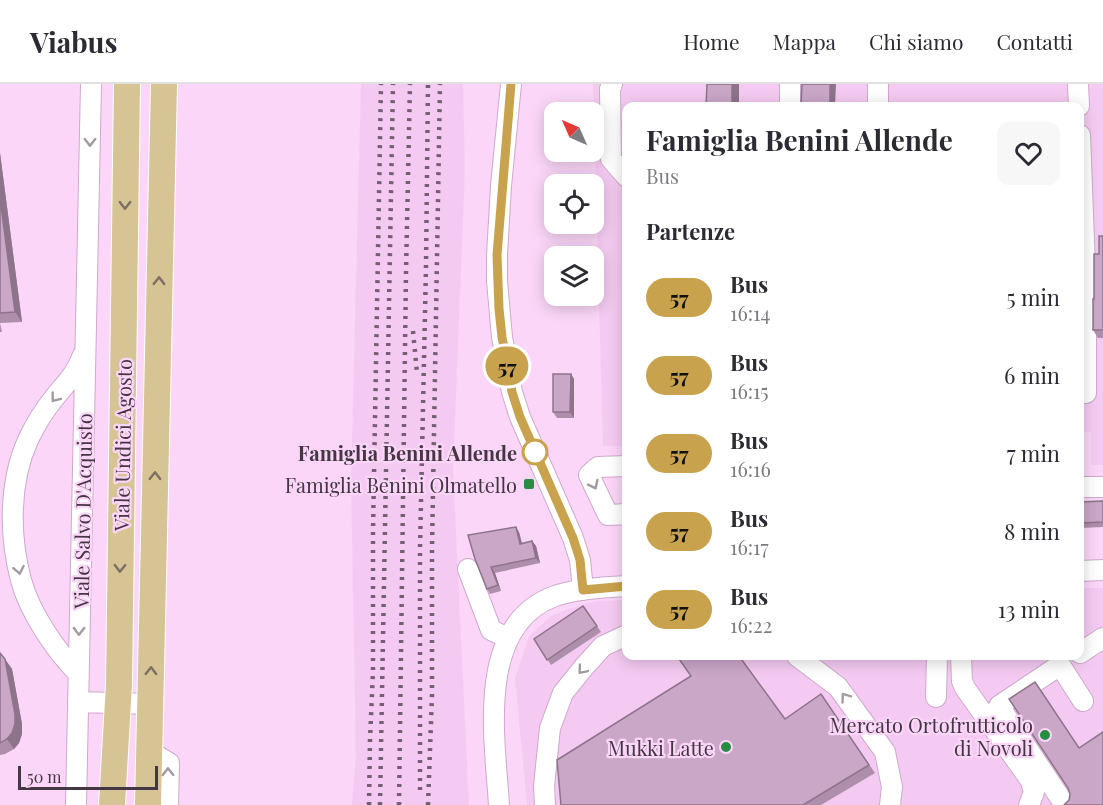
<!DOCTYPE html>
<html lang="it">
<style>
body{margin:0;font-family:"Playfair Display",serif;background:#f7f7f7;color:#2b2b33;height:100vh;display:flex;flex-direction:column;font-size:22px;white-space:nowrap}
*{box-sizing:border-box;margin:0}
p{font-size:20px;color:#7c7c81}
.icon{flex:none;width:33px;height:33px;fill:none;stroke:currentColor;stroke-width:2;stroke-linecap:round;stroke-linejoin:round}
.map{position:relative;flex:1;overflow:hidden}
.panel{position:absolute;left:622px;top:18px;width:462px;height:558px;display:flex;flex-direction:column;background:#fff;border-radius:12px;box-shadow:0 3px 15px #0003}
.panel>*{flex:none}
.badge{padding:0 12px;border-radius:20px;font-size:21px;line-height:39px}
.needle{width:39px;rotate:315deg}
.fabs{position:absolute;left:544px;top:18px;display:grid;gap:12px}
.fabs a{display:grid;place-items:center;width:60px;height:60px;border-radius:12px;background:#fff;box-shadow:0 3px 15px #0003;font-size:30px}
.scale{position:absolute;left:18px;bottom:15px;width:140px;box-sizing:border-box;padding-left:6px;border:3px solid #443643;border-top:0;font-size:16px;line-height:21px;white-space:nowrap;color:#443643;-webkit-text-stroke:4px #fbd6f8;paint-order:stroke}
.map>.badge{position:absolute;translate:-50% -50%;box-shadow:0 0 0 3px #fff}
h2{padding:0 24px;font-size:22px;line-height:54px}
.round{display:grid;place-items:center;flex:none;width:63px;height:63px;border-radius:12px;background:#f7f7f7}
.head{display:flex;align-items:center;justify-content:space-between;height:102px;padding:0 24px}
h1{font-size:28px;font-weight:700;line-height:45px}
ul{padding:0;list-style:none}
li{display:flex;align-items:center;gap:18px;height:78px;padding:0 24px}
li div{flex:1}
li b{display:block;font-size:22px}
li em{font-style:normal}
li .badge{min-width:66px;font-weight:700;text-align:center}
header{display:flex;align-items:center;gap:36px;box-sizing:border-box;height:84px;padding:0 30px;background:#fff;border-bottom:2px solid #e1e1e2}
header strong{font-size:28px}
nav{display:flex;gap:33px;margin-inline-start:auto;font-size:21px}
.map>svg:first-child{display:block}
</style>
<header>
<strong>Viabus</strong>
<nav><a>Home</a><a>Mappa</a><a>Chi siamo</a><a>Contatti</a></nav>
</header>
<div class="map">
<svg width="1103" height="721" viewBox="0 0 1103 721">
<rect width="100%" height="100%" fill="#fbd6f8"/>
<path fill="#f5caf2" d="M 361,0 L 463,0 L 465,85 L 453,386 L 469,721 L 352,721 L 356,671 L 351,398 Z
M 593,0 L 1103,0 L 1103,381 L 1091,381 L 1091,348 L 1080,348 L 1080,22 L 627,22 L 627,362 L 603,362 Z
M 1080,504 L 1103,504 L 1103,721 L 527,721 L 515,594 L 529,552 L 551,532 L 571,524 L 596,517 L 627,516 L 627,572 L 1080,572 Z"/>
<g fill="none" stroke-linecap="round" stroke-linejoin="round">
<g stroke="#cea9cb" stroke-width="22">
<path id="minor" d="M 511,0 L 501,102 L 497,171 L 497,197 L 502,253 L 512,308 L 520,333 L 573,454 L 580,476 L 583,506
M 612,0 L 610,5 L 611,75 L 627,93
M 1078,0 L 1079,22
M 790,22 L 790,0
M 878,22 L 878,0
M 1080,51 L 1086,210 L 1086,309 L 1080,309
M 627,382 L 598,383 L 589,391 L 608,431 L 627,430
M 1080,403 L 1103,403
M 468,485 L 491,546 L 508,554
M 1080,487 L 1103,486
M 1080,569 L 1103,554
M 797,572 L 838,603 L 885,668 L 892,703 L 890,721
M 961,572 L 962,597 L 965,604 L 1031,697 L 1034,708 L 1029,721
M 78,589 C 55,566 29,527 21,496 C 9,451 9,398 28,356 C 35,341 45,325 55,313 C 67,298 76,290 83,271
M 936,613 L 937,572
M 78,618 L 150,620
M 149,667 L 169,679 L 168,721
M 76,721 L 91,0
M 499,721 C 495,656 475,541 555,512 C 574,505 606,503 627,502
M 545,721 L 544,702 L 550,644 L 563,609 L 584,583 L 603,562 L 627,551
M 1065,721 L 999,622 L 1060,581 L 1083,617"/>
</g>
<g stroke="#fff" stroke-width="28">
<path id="major" d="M 112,721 L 119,600 L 127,0
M 148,721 L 164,0"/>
</g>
<use href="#minor" stroke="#fff" stroke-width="20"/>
<use href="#major" stroke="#d6c494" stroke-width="26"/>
<path stroke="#735f71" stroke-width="4.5" stroke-dasharray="3 6" stroke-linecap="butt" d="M 413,247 L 417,289
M 420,706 L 420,465 L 426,182 L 428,0
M 369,721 L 370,656 L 373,587 L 373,448 L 381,0
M 380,721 L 393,0
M 399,721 L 406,188 L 410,0
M 428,721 L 432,611 L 432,465 L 440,0"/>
</g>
<path fill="#ae8fab" d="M 0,69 L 22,238 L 0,239 L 2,248 L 0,248 Z
M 1103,152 L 1103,254 L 1098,254 L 1093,246 L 1094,215 L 1099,170 Z
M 571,290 L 574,295 L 574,334 L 557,334 L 553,328 Z
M 1103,417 L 1103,443 L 1080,444 L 1080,418 Z
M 519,448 L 522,459 L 532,457 L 536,462 L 540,479 L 495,489 L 501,507 L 490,510 L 487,505 L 475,475 Z
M 583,522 L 601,548 L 551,581 L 534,555 Z
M 0,569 L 12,585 L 22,640 L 22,650 L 19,659 L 14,665 L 5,670 L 0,671 Z
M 691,592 L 785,635 L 821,610 L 875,689 L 821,721 L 561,721 Z"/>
<path fill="#8d748b" d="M 732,0 L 739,0 L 739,22 L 732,22 Z
M 830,0 L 836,0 L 835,22 L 830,22 Z
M 0,69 L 22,238 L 15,228 L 0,114 Z
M 571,290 L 574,295 L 574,334 L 570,328 Z
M 516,443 L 519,448 L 523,465 L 520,460 Z
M 532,457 L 536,462 L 540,479 L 536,474 Z
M 491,483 L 495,489 L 501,507 L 498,501 Z
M 5,575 L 12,585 L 22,640 L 22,650 L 19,659 L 14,665 L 7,655 Z"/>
<path fill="#caa6c7" stroke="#8d748b" stroke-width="1.5" d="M 707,0 L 732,0 L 732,22 L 706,22 Z
M 802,0 L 830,0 L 830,22 L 801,22 Z
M 0,114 L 15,228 L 0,229 Z
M 1099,152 L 1103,152 L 1103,246 L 1093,246 L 1093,215 L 1094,215 L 1094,170 L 1099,170 Z
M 553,290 L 571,290 L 570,328 L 553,328 Z
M 1103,417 L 1103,438 L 1080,439 L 1080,418 Z
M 516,443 L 520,460 L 532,457 L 536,474 L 491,483 L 498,501 L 487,505 L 475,475 L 468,451 Z
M 583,522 L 597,542 L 547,576 L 534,555 Z
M 0,569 L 5,575 L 15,630 L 15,640 L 12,649 L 7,655 L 0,659 Z
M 677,572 L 739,572 L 785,635 L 821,610 L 869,681 L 803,721 L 561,721 L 557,676 L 691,592 Z
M 1035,598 L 1079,664 L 1103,648 L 1103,721 L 1064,721 L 1069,716 L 1070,710 L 1068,704 L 1009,615 Z"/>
<defs><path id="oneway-chevron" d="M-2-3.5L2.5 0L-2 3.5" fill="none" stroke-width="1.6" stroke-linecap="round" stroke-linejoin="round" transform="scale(1.5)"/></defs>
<g stroke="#a29aa1">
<use href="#oneway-chevron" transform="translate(90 58) rotate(91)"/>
<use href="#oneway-chevron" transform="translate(55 314) rotate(128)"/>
<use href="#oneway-chevron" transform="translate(594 401) rotate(64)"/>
<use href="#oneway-chevron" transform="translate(19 486) rotate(79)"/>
<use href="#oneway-chevron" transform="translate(79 547) rotate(91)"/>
<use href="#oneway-chevron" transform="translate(582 586) rotate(130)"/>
<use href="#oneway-chevron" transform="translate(845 613) rotate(-126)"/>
<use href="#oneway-chevron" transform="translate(168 688) rotate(-91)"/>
</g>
<g stroke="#7e6f63">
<use href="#oneway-chevron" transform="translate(125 121) rotate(91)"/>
<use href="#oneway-chevron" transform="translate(159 197) rotate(-89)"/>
<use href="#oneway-chevron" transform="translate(155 392) rotate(-89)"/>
<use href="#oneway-chevron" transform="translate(120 484) rotate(91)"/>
<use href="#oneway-chevron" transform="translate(151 587) rotate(-89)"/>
</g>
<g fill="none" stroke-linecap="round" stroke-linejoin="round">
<g stroke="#fff" stroke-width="14">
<path id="line" d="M 511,0 L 497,171 L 499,225 L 502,253 L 512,308 L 520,333 L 573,454 L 580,476 L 583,506 L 627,502"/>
</g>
<use href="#line" stroke="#c8a24d" stroke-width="9"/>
</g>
<circle fill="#fff" stroke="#c8a24d" stroke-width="3" cx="535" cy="368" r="12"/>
<g fill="#268d43" stroke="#fbd6f8" stroke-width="2">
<rect x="523" y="394" width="12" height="12" rx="3"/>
<circle cx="1045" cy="651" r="6"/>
<circle cx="726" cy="663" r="6"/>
</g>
<g text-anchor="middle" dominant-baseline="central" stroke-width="4.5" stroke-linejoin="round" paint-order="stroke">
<g font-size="20" fill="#443643" stroke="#fbd6f8">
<text transform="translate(122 361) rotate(-89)">Viale Undici Agosto</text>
<text transform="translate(82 427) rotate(-89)">Viale Salvo D'Acquisto</text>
</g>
<g font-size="20" font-weight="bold" fill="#443643" stroke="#fbd6f8" text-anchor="end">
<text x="517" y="368">Famiglia Benini Allende</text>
</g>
<g font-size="20" fill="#443643" stroke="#fbd6f8" text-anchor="end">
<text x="517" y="400">Famiglia Benini Olmatello</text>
<text x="1033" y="640">Mercato Ortofrutticolo<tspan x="1033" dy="23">di Novoli</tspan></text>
<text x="714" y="663">Mukki Latte</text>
</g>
</g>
</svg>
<div class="fabs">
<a><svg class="needle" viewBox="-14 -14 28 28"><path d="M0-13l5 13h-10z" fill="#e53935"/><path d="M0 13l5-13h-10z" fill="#7c7c81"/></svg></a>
<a><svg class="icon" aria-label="locate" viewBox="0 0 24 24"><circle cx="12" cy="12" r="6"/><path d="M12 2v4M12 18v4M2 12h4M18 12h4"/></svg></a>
<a><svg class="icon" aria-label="layers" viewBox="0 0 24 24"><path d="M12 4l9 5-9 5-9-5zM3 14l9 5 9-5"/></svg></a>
</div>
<div class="scale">50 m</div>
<b class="badge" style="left:507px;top:282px;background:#c8a24d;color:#111">57</b>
<section class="panel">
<div class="head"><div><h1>Famiglia Benini Allende</h1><p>Bus</p></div><a class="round"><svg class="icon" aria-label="heart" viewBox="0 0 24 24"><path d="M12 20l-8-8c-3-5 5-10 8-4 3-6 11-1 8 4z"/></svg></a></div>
<h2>Partenze</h2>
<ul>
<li><span class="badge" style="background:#c8a24d;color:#111">57</span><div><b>Bus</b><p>16:14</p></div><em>5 min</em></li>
<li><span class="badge" style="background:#c8a24d;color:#111">57</span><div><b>Bus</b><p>16:15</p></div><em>6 min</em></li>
<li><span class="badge" style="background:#c8a24d;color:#111">57</span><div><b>Bus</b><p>16:16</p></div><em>7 min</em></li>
<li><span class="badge" style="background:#c8a24d;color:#111">57</span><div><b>Bus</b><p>16:17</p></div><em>8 min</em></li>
<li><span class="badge" style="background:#c8a24d;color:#111">57</span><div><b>Bus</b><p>16:22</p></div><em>13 min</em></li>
</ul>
</section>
</div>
